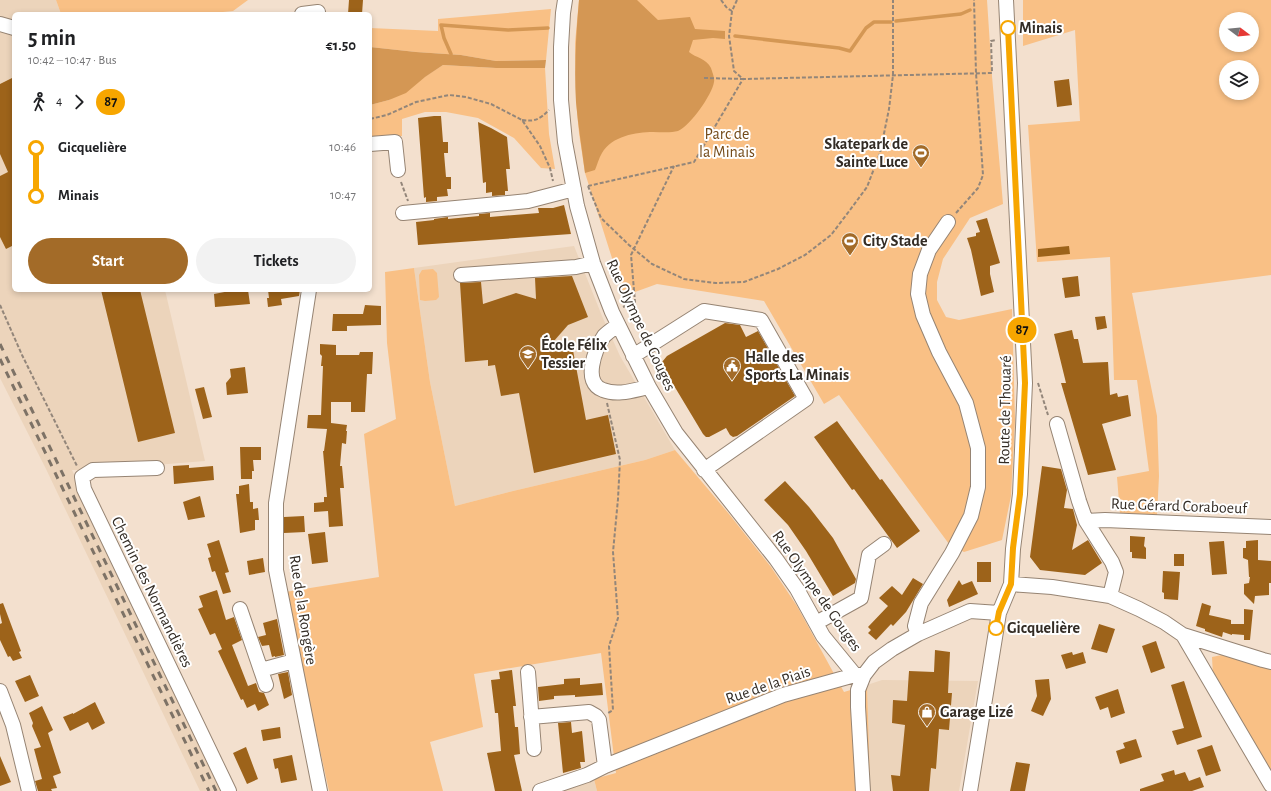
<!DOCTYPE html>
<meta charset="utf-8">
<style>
body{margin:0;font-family:"Alegreya Sans",sans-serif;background:#f2f2f2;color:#202124;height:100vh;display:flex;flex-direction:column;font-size:15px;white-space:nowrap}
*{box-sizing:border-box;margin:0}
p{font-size:13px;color:#757577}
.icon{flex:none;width:22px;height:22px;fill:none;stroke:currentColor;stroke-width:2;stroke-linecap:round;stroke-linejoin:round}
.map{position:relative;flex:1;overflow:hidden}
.side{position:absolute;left:12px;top:12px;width:360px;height:280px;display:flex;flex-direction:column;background:#fff;border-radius:6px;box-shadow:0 2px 6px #0003}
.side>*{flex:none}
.badge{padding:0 8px;border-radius:13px;font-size:14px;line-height:26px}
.needle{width:26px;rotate:106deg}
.fabs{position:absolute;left:1219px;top:12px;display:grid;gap:8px}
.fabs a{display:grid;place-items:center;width:40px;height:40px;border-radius:50%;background:#fff;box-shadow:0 2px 6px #0003;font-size:20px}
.map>.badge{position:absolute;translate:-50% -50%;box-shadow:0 0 0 2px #fff}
.legs{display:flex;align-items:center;gap:6px;height:44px;padding:0 16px;font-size:13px}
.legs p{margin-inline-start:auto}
.overview{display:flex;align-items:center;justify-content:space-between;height:68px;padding:0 16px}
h1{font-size:22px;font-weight:700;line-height:30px}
.button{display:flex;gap:8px;margin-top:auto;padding:8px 16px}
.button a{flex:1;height:46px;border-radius:24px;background:#a36b28;color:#fff;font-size:16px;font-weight:700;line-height:46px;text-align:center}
.button a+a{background:#f2f2f2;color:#202124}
ul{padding:0 16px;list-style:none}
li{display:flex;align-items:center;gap:14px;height:48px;font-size:15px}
li i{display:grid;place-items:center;width:6px;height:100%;margin:0 5px;background:currentColor}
li i::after{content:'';width:10px;height:10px;margin:-5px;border:3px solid;border-radius:50%;background:#fff}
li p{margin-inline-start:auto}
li:first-child i{background:linear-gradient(#0000 50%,currentColor 0)}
li:last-child i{background:linear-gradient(currentColor 50%,#0000 0)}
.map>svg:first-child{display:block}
</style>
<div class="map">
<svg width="1271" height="791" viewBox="0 0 1271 791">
<rect width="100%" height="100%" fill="#f3e0ce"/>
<path fill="#ecd4bb" d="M 0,0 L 56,0 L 61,14 L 14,14 L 14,290 L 165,290 L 205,461 L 93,470 L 72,470 L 223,791 L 200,791 L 46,469 L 0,378 Z
M 574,246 L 602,316 L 620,356 L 675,450 L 645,460 L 513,491 L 455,506 L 430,382 L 414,268 Z
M 882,680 L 978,681 L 959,791 L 868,791 L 870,777 L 867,685 Z
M 594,779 L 597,791 L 561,791 Z"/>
<path fill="#f9c085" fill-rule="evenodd" d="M 56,0 L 248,0 L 233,11 L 203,14 L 61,14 Z
M 579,0 L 987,0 L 992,76 L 1003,204 L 970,218 L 943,259 L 937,282 L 937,300 L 946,317 L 959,320 L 1012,309 L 1015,420 L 1011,496 L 1002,540 L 964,552 L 949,544 L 839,395 L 824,404 L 764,301 L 657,284 L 624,296 L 585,173 L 579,133 L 576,101 L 575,43 Z
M 1023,0 L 1271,0 L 1271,275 L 1132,293 L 1157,416 L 1159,476 L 1157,515 L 1120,514 L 1117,477 L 1149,471 L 1137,380 L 1114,380 L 1110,257 L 1037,262 L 1028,125 L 1080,121 L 1075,30 L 1023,46 ZM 1226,19 L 1252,19 L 1252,45 L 1226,45 ZM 1226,67 L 1252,67 L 1252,93 L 1226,93 Z
M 551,9 L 546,60 L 496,61 L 461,55 L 416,52 L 370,47 L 370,28 L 438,31 L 438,19 Z
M 443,65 L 496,68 L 545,68 L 549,134 L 555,169 L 541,168 L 514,138 L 478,118 L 446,112 L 425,112 L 402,119 L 402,136 L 370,138 L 370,105 L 389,100 Z
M 414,268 L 430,382 L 455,506 L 513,491 L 645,460 L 675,450 L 729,514 L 771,567 L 797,606 L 844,692 L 867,685 L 870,777 L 868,791 L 597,791 L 594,779 L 616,773 L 601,653 L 474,674 L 483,727 L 430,742 L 443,791 L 329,791 L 285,592 L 379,577 L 364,434 L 396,419 L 387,343 L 385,272 Z
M 433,269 L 437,273 L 439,297 L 436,300 L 425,301 L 420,300 L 419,275 L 422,270 Z
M 1222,655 L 1271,667 L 1271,775 L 1213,676 L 1212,657 Z"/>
<path fill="#d49754" d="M 579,0 L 637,0 L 658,20 L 690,17 L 695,29 L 725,31 L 725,39 L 713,38 L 693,40 L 689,52 C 696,58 706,58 711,68 C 712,71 715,79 714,82 C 712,95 690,126 678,131 C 671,133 661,132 653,132 C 636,132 612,136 602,153 C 599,158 597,165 595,170 L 585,173 C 582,149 578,126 576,102 C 574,68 576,34 579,0 Z
M 370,47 L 416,52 L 461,55 L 496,61 L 546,60 L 545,68 L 496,68 L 443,65 L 425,77 L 406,93 L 389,100 L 370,105 Z"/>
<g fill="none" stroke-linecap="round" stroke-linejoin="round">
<path stroke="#d49754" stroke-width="3.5" d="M 896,21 L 961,14 L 970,10
M 735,36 L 839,48 L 850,51 L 866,28 L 874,22 L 891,22
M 451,54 L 444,38 L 441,25 L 508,30 L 548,28"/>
</g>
<path fill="#9d631a" d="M 349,0 L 363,0 L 362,14 L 348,14 Z
M 14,77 L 14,245 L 6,249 L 0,237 L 0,176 L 8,172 L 0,154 L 0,84 Z
M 1069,79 L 1072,105 L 1057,107 L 1054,81 Z
M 434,116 L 441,116 L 443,142 L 448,142 L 448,153 L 444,153 L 446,177 L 451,177 L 451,189 L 447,189 L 448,196 L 437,197 L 437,201 L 426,202 L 426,197 L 424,198 L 418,118 Z
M 478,122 L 491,128 L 507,137 L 510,169 L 506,169 L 508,191 L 505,191 L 505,195 L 492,196 L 492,192 L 486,193 L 486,182 L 483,183 Z
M 564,205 L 571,234 L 418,245 L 416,222 L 434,220 L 434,219 L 448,217 L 448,219 L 479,216 L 479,214 L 490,213 L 490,217 L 539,213 L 538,208 L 553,208 Z
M 987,218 L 1000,263 L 990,266 L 990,274 L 994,292 L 981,296 L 971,250 L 967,238 L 976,236 L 976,233 L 980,232 L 976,221 Z
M 1069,246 L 1070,254 L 1038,257 L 1038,249 Z
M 572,276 L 588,317 L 568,325 L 547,349 L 572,345 L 586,420 L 608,415 L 616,454 L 534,473 L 519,393 L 501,396 L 495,365 L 488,366 L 488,360 L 465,362 L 460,283 L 481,282 L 483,304 L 516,293 L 536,299 L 535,278 Z
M 1078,276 L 1080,296 L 1065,298 L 1062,278 Z
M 101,290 L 140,290 L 175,433 L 138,442 Z
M 235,290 L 248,290 L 250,304 L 215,307 L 214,294 Z
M 268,290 L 300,290 L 299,296 L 281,299 L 282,305 L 268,307 L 267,298 L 269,298 Z
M 365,305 L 381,306 L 381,325 L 347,326 L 347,331 L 332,331 L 333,314 L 363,314 Z
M 1105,316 L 1107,328 L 1097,330 L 1095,317 Z
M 725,323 L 740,325 L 746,337 L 758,331 L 795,396 L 737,436 L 733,437 L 730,435 L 726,428 L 709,437 L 706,437 L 703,434 L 664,369 L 662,362 L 667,356 Z
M 1072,330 L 1074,339 L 1078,339 L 1083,363 L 1108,362 L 1110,395 L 1117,393 L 1118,397 L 1128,395 L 1131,416 L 1102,424 L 1116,470 L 1088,475 L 1061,383 L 1066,383 L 1054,334 Z
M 320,344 L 336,345 L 336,355 L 359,355 L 360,352 L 373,352 L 372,374 L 367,374 L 365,412 L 351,412 L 351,402 L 331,402 L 331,423 L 347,425 L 346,431 L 347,431 L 346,444 L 342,443 L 340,466 L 342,466 L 344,488 L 340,488 L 343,526 L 329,527 L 328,511 L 314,512 L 314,503 L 324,502 L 324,497 L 327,497 L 323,451 L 324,451 L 327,429 L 307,428 L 308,415 L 321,415 L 323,366 L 321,366 L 322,356 L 320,354 Z
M 245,367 L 248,393 L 227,395 L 226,383 L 231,377 L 230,369 Z
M 204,387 L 212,417 L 203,419 L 195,389 Z
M 837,421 L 880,480 L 882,479 L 920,531 L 897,548 L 854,489 L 852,490 L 814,437 Z
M 240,447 L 261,447 L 261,460 L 253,460 L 254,471 L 252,471 L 252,479 L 241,479 Z
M 189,465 L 189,468 L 213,466 L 214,480 L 174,484 L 173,466 Z
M 1042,466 L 1061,469 L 1067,490 L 1064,508 L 1073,509 L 1077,525 L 1072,550 L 1088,540 L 1102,563 L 1085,575 L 1040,570 L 1030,557 Z
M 785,481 L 809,507 L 833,538 L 856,579 L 855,583 L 833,596 L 806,551 L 788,525 L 764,500 Z
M 249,484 L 250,502 L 253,502 L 253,509 L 258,508 L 259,520 L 255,520 L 255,530 L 240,533 L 236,494 L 239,494 L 239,486 Z
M 200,496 L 205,517 L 188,520 L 183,502 Z
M 304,516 L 305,532 L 284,533 L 284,517 Z
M 325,532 L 328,562 L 312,564 L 308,534 Z
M 1130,536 L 1145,537 L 1144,546 L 1146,548 L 1146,559 L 1132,558 L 1132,552 L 1130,552 Z
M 219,540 L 229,572 L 225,573 L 231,592 L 223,594 L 215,571 L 212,572 L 208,558 L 211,557 L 207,544 Z
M 1258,540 L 1258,560 L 1271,561 L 1271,583 L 1269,583 L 1269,595 L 1255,596 L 1254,604 L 1244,594 L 1244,584 L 1249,583 L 1250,577 L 1249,577 L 1248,560 L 1243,558 L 1243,548 L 1246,548 L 1246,541 Z
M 1224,541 L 1227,574 L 1212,575 L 1209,542 Z
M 1174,554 L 1184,554 L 1184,566 L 1174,566 Z
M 263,558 L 265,572 L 249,575 L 247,561 Z
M 977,562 L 991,562 L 991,582 L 977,582 Z
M 1163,571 L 1180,572 L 1178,600 L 1164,599 L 1164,593 L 1162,592 Z
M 913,578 L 923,584 L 906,612 L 893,626 L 891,624 L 876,640 L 868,633 L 871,630 L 868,627 L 888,606 L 879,598 L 892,586 L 902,595 Z
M 959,580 L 962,585 L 972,581 L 978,594 L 949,607 L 947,600 Z
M 217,590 L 226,620 L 234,617 L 242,640 L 232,645 L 248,686 L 256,683 L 259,692 L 264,693 L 269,705 L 258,711 L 255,704 L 247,708 L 243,699 L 241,700 L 218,651 L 222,649 L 215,633 L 210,635 L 198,609 L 203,607 L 199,596 Z
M 3,603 L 21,651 L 19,652 L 22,658 L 13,661 L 10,656 L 8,657 L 0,640 L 0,624 L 2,623 L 0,614 L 0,604 Z
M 1202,603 L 1211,606 L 1209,615 L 1231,620 L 1231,624 L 1244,624 L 1244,609 L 1253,610 L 1250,640 L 1244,640 L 1244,635 L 1232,634 L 1232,635 L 1223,632 L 1222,637 L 1205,631 L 1205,629 L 1196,626 Z
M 277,619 L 284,655 L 275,657 L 275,656 L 272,657 L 269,645 L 262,646 L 258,637 L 266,635 L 263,623 Z
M 1099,624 L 1115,629 L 1107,653 L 1091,649 Z
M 1156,641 L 1165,668 L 1151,673 L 1142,646 Z
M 935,650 L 950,652 L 948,693 L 952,693 L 949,730 L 939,729 L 936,769 L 931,768 L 929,791 L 893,791 L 891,775 L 900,776 L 905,725 L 892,723 L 893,700 L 907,701 L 909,671 L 934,672 Z
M 1072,652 L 1073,655 L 1083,652 L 1086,663 L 1066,669 L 1061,655 Z
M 512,670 L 516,706 L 513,706 L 515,727 L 518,727 L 520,754 L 514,755 L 522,791 L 495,791 L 487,753 L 501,751 L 498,713 L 495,713 L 491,680 L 500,679 L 499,672 Z
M 288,672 L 292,695 L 284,699 L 278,674 Z
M 30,675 L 39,696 L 25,702 L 15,681 Z
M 580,678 L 580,685 L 602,683 L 603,695 L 575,697 L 575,695 L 554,696 L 554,699 L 539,701 L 538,687 L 564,684 L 564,679 Z
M 1049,679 L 1051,699 L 1043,716 L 1031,711 L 1037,696 L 1035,680 Z
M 1184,681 L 1202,737 L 1177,745 L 1172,731 L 1184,728 L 1171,685 Z
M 1118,689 L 1125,713 L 1111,718 L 1108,707 L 1100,710 L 1095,697 Z
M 95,702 L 105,723 L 92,730 L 88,722 L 70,731 L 63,717 L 73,713 L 73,714 Z
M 42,706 L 53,730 L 48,733 L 61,773 L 53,776 L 57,788 L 51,789 L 52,791 L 38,791 L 35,781 L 42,779 L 34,749 L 41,747 L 32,726 L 33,723 L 29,713 Z
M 571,722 L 572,733 L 582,731 L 585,762 L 580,762 L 581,768 L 563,773 L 558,723 Z
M 280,727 L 281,738 L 263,741 L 261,730 Z
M 1136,739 L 1142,757 L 1120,764 L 1116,751 L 1125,748 L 1123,743 Z
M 1212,745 L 1221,771 L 1206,776 L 1197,750 Z
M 246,747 L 258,779 L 247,784 L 233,753 Z
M 292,755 L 297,780 L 281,783 L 278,768 L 275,769 L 273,759 Z
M 0,756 L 11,782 L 0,786 Z
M 1016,762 L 1030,764 L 1025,791 L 1010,791 Z
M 1174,770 L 1175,775 L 1185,772 L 1189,781 L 1200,777 L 1204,787 L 1192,791 L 1140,791 L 1140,789 L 1164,781 L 1161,774 Z"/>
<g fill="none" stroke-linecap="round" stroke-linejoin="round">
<g stroke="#968473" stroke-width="16">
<path id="minor" d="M 565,0 L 563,13 L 561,47 L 561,100 L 565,142 L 577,206 L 593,263 L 612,312 L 649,387 L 676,433 L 776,559 L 797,589 L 823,636 L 855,675
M 302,14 L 318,12
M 0,24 L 14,28
M 370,144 L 395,142 L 398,170
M 403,213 L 528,201 L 574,189
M 461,275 L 576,267 L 593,263
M 309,290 L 276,503 L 276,570 L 320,791
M 618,325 C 614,328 608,332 604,336 C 595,349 582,383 603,390 C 618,396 634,390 649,387
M 633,356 L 704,311 L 761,320 L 806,399 L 704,470
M 1057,424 L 1079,501 L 1086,521 L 1112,562 L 1116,572 L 1110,596
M 157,468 L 93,470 L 82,477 L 84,489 L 229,791
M 1086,521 L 1105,520 L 1271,527
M 1011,584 L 1052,587 L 1110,596 L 1139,609 L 1164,622 L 1183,635 L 1263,660 L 1271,662
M 240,609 L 266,685
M 816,623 L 861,598 L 869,555 L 884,544
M 918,634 L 915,626 L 921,603 L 952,553 L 971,516 L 978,487 L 978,448 L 966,403 L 939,352 L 923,315 L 918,294 L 920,274 L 929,250 L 948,222
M 1183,635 L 1271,785
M 261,670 L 294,661
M 528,672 L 534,749
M 0,691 L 13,725 L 29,791
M 531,717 L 589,712 L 596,716 L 599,720 L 605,766
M 540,791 L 587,775 L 605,766 L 783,695 L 855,675 L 863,675
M 863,791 L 858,707 L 858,690 L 864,675 L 874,662 L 892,649 L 918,634 L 970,611 L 999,613
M 970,791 L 999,613 L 1011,584 L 1013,549 L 1020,494 L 1025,383 L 1006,0"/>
</g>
<path stroke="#93867a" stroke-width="2" stroke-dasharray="4 2" stroke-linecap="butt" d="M 721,0 L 727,8 L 732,11
M 737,0 L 732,11 L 729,36 L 734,71 L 743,79
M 704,78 L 743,79
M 370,119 L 387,115 L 416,102 L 449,95 L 466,97 L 491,104 L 522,120 L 540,146 L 550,168 L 553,181
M 522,120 C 535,122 540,119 549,110
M 401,182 L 408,201
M 588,186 L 601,218 L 629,245 L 652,264 L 684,279 L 716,283 L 744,282 L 778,269 L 805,255 L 831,235 L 850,210 L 867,187 L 880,153 L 889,109 L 893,75 L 893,0
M 588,186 L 694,162 L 743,79 L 992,73 L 991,41 L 996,40
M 956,213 L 978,188 L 983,175 L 976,73 L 974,0
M 0,305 L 22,355 L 77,466
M 623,307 L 635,302 L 631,255 L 674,166
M 1038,383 L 1048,415
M 607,403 L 620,460 L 618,499 L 613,552 L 618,618 L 609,646 L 613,710 L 608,713"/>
<use href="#minor" stroke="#fff" stroke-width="14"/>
<path stroke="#7d7266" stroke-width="3" stroke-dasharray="7 7" stroke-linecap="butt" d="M 0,344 L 216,791
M 0,359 L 209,791"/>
</g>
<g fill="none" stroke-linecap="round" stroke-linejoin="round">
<g stroke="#fff" stroke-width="9">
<path id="line-1" d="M 996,628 L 999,612 L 1011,584 L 1013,548 L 1020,494 L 1025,383 L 1008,28"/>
</g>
<use href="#line-1" stroke="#f7a600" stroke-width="6"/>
</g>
<defs>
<g id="stadium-pin" transform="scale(0.9)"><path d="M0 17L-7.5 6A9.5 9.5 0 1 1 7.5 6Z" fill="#a36b28" stroke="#fff"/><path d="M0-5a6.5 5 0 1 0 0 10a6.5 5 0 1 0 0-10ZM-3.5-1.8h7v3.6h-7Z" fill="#fff"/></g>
<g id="school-pin" transform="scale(0.9)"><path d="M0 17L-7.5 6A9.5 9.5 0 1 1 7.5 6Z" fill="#a36b28" stroke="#fff"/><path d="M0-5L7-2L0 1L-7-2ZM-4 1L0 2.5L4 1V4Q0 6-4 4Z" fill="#fff"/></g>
<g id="civic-pin" transform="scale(0.9)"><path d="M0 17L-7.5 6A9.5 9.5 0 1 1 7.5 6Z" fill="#a36b28" stroke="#fff"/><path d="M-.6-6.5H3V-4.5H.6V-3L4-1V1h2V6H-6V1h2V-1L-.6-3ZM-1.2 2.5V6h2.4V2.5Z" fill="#fff"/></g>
<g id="shop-pin" transform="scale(0.9)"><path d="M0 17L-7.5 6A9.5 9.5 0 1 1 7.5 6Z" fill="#a36b28" stroke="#fff"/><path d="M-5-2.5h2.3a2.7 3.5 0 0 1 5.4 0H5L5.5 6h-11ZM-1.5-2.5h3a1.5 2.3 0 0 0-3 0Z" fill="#fff"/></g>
</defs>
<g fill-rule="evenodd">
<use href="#stadium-pin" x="921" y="153"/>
<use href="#stadium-pin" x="850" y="241"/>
<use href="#school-pin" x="528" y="354"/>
<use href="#civic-pin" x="732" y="366"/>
<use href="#shop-pin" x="927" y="712"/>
</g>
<g fill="#fff" stroke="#f7a600" stroke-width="2">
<circle cx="1008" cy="28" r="7"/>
<circle cx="996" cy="628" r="7"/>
</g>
<g text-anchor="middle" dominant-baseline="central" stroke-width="4" stroke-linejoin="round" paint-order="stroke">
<g font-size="16" font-weight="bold" fill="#332c25" stroke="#fff" text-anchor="start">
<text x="1019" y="28">Minais</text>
<text x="1007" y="628">Gicquelière</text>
</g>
<g font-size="16" fill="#744b19" stroke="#fff">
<text x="727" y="134">Parc de<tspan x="727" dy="18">la Minais</tspan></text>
</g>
<g font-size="16" font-weight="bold" fill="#332c25" stroke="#fff" text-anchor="start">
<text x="908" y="144" text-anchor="end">Skatepark de<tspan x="908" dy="18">Sainte Luce</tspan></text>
<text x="863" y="241">City Stade</text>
<text x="541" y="345">École Félix<tspan x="541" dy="18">Tessier</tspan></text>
<text x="745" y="357">Halle des<tspan x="745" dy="18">Sports La Minais</tspan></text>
<text x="940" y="712">Garage Lizé</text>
</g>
<g font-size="16" fill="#332c25" stroke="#fff">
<text transform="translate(641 325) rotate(65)">Rue Olympe de Gouges</text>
<text transform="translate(1005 410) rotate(-89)">Route de Thouaré</text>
<text transform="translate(1179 506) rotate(2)">Rue Gérard Coraboeuf</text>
<text transform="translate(817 591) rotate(55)">Rue Olympe de Gouges</text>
<text transform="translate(152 592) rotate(64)">Chemin des Normandières</text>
<text transform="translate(303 610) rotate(81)">Rue de la Rongère</text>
<text transform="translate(768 685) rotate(-19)">Rue de la Piais</text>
</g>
</g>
</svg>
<div class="fabs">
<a><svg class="needle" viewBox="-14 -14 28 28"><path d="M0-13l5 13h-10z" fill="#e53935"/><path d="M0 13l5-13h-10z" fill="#757577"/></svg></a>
<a><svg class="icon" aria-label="layers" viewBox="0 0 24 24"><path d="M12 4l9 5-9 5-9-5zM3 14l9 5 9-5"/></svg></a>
</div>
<b class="badge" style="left:1022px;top:330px;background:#f7a600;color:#111">87</b>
<section class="side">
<div class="overview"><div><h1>5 min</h1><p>10:42 – 10:47 · Bus</p></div><b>€1.50</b></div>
<div class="legs"><svg class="icon" aria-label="walk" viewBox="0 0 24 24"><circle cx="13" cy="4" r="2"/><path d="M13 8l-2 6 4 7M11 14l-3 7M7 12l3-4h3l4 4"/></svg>4<svg class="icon" aria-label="forward" viewBox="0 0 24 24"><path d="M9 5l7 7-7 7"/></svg><b class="badge" style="background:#f7a600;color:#111">87</b></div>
<ul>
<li><i style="color:#f7a600"></i><b>Gicquelière</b><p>10:46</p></li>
<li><i style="color:#f7a600"></i><b>Minais</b><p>10:47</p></li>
</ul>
<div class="button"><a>Start</a><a>Tickets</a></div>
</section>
</div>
